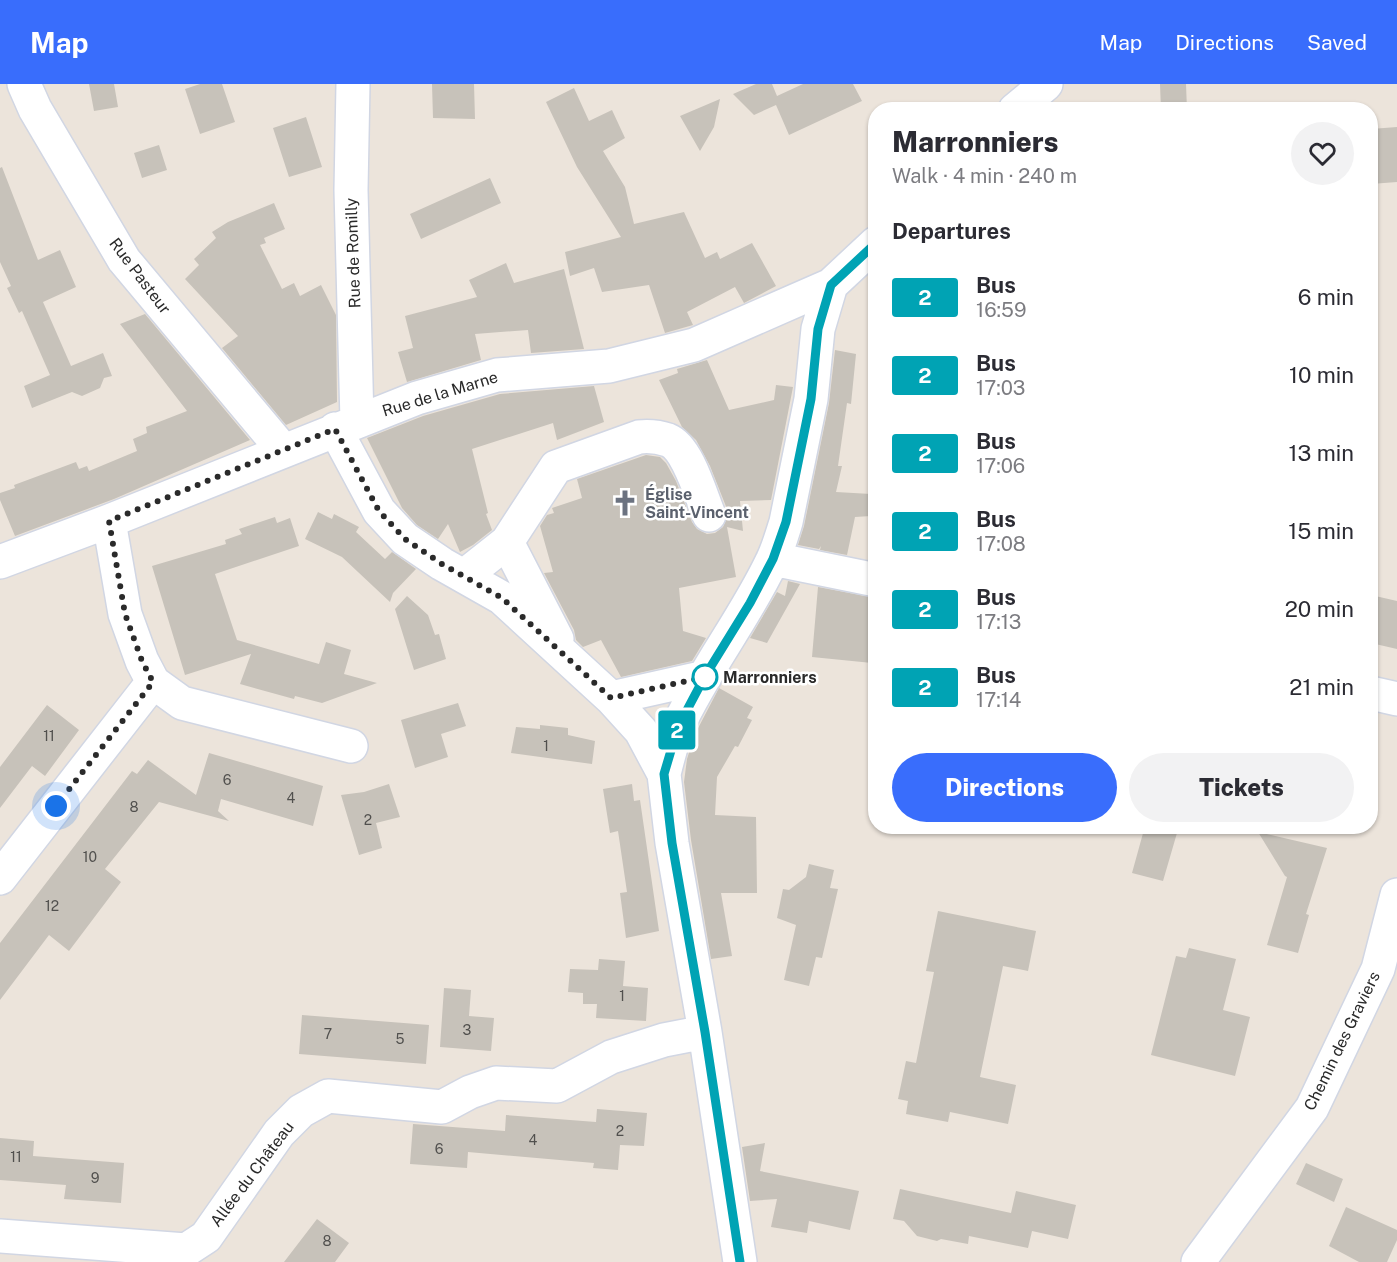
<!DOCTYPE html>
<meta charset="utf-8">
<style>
body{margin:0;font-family:"Public Sans",sans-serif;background:#f2f2f3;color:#2b2b33;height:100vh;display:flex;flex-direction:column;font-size:22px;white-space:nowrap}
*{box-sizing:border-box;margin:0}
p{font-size:20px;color:#7c7c81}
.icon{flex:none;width:33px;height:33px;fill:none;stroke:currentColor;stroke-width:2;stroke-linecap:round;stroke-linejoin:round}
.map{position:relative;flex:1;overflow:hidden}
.drawer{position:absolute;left:868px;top:18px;width:510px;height:732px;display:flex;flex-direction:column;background:#fff;border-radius:24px;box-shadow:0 2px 4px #0004}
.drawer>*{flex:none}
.badge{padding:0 12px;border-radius:4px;font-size:21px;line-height:39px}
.you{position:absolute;width:30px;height:30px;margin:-15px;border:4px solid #fff;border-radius:50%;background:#1a73e8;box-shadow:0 0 0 9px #1a73e833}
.map>.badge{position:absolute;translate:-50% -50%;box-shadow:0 0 0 3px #fff}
h2{padding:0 24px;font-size:22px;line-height:54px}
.round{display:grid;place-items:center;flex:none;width:63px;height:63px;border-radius:32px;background:#f2f2f3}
.head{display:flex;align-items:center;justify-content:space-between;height:102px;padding:0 24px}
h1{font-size:28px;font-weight:800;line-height:45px}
.primary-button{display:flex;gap:12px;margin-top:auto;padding:12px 24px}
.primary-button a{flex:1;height:69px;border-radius:36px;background:#396dfc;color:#fff;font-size:24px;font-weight:800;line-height:69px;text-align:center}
.primary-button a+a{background:#f2f2f3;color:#2b2b33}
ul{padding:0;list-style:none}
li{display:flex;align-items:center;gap:18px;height:78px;padding:0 24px}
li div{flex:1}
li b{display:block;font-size:22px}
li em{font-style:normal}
li .badge{min-width:66px;font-weight:700;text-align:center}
header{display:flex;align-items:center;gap:36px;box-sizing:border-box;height:84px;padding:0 30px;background:#396dfc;color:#fff}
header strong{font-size:28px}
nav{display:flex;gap:33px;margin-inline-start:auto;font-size:21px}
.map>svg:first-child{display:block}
</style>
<header>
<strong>Map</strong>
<nav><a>Map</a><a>Directions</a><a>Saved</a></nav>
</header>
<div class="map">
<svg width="1397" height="1178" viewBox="0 0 1397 1178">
<rect width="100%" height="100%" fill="#ece4db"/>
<path fill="#c7c2ba" d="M 89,0 L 114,0 L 118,23 L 94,27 Z
M 200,0 L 222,0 L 235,38 L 200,50 L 185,5 Z
M 432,0 L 474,0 L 475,35 L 433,34 Z
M 756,0 L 772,0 L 777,12 L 803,0 L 853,0 L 862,17 L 789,51 L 776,21 L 754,31 L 733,10 Z
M 1160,0 L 1186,0 L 1187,26 L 1161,26 Z
M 574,4 L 589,37 L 612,26 L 625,54 L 603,67 L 625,103 L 634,140 L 684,128 L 705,174 L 717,168 L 720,175 L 752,159 L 776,202 L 744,219 L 735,203 L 687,228 L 693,241 L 665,249 L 649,201 L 602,208 L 594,184 L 570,192 L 565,168 L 621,153 L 577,83 L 546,18 Z
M 720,15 L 714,43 L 700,67 L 680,32 Z
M 306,33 L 322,83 L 289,93 L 273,44 Z
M 1397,43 L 1397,98 L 1371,100 L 1371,45 Z
M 159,61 L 167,86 L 142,94 L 134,69 Z
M 2,83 L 38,176 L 60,166 L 76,203 L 43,218 L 71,282 L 103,269 L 112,292 L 104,294 L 100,304 L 82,312 L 72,308 L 32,324 L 24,302 L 50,291 L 22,227 L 19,229 L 7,204 L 11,202 L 0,178 L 0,84 Z
M 490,94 L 501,119 L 421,155 L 410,130 Z
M 274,119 L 285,145 L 264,154 L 266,159 L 260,161 L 282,205 L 294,199 L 300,212 L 321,201 L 336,231 L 337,318 L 286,341 L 222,264 L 238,252 L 185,195 L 199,181 L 194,175 L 216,154 L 212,148 L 228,138 Z
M 506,179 L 514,199 L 564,185 L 584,265 L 531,269 L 528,246 L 475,250 L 481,276 L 407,298 L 398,268 L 413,264 L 405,232 L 477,213 L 469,196 Z
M 145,230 L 250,356 L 114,415 L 15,452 L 0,416 L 0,409 L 15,404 L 14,401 L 76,378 L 79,385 L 87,382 L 89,387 L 137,367 L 133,355 L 147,349 L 146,343 L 187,327 L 120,240 Z
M 835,266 L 856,270 L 851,320 L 847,319 L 838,382 L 842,382 L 836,408 L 871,410 L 871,432 L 855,433 L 847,471 L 820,466 L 821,462 L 819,465 L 798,461 L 804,442 L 829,319 Z
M 707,276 L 729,326 L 774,316 L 776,301 L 793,303 L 771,416 L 740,417 L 743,447 L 727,443 L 736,493 L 679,504 L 683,547 L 706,554 L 692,577 L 621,593 L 601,556 L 583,563 L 576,556 L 574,546 L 544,489 L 553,488 L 540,442 L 547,431 L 554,429 L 552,424 L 582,414 L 577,395 L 646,371 L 660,373 L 666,379 L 676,397 L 692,438 L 697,445 L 707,450 L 715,449 L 723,443 L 727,434 L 727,425 L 710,382 L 696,356 L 682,343 L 659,296 L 678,289 L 677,285 Z
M 594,302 L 604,338 L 557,356 L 553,339 L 472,365 L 488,429 L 486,430 L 492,446 L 473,461 L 460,468 L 448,440 L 438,455 L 417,441 L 402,424 L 367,354 L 423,332 L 500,310 Z
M 318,428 L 332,435 L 334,430 L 359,443 L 356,448 L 385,475 L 392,468 L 416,485 L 393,509 L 390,518 L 342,473 L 305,455 Z
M 275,433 L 277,439 L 290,434 L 299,462 L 215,490 L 237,556 L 319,580 L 326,558 L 351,566 L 344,590 L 377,599 L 322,619 L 295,612 L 294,615 L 240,600 L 251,570 L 185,591 L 152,482 L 226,460 L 225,456 L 242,450 L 239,445 Z
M 788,497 L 800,500 L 767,559 L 750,554 L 777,508 L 785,512 Z
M 818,503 L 876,514 L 876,576 L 872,575 L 872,579 L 812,573 Z
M 1371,511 L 1397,517 L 1397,565 L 1371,559 Z
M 407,512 L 428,531 L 435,551 L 439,550 L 446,575 L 414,586 L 395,525 Z
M 719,604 L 753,623 L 747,634 L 752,636 L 738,663 L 735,662 L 717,693 L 715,731 L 756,733 L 757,809 L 721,809 L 732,872 L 711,875 L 691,756 L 684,698 L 687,675 L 695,650 Z
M 458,619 L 466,642 L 441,650 L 448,673 L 415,684 L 401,636 Z
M 47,621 L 79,646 L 45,692 L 32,682 L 0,724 L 0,683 Z
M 540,641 L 568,644 L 568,651 L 595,657 L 592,680 L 511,669 L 516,643 L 540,645 Z
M 209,669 L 323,702 L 313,742 L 221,715 L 218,727 L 229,737 L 159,718 L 105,785 L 121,798 L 69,867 L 49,851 L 0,916 L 0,859 L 132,687 L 137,690 L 148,676 L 196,711 Z
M 389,700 L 400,733 L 376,739 L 382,764 L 359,771 L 341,711 L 364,708 Z
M 632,700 L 634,717 L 640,716 L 659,847 L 626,854 L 620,809 L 627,808 L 618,747 L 610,749 L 603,705 Z
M 1145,742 L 1154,742 L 1177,749 L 1163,797 L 1132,789 Z
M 1258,748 L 1327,764 L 1306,830 L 1309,831 L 1298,869 L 1267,861 L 1287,793 L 1285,792 Z
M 809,780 L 834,786 L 830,804 L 838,805 L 822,874 L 816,873 L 809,902 L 784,896 L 796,841 L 777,834 L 783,805 L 789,806 L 806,793 Z
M 938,827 L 1036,847 L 1028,887 L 1003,882 L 980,993 L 1016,1001 L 1008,1040 L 950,1028 L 948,1038 L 906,1030 L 908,1017 L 898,1015 L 906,977 L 916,979 L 934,888 L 926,887 Z
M 1189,864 L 1236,875 L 1223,926 L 1250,933 L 1235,992 L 1151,971 L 1176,872 L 1186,874 Z
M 599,875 L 625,877 L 623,902 L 648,904 L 646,937 L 596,934 L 597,920 L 583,920 L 583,909 L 568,908 L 570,885 L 598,886 Z
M 444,904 L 471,906 L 469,932 L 494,934 L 491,967 L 440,963 Z
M 302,931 L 429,941 L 426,980 L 299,970 Z
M 597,1025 L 647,1029 L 644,1062 L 620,1061 L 618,1086 L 593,1084 L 594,1079 L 468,1068 L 467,1084 L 410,1080 L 413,1040 L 505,1047 L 506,1031 L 596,1038 Z
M 0,1054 L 34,1057 L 33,1072 L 124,1079 L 121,1119 L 64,1115 L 66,1101 L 0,1096 Z
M 765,1059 L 760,1087 L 859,1107 L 850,1146 L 809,1137 L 807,1149 L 771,1143 L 777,1115 L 750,1117 L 742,1063 Z
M 1306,1079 L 1343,1095 L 1334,1118 L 1296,1100 Z
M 900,1105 L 1011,1129 L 1016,1107 L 1076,1121 L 1068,1155 L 1032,1147 L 1028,1164 L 969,1152 L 968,1160 L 941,1155 L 937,1157 L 917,1152 L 904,1137 L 893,1135 Z
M 1346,1123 L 1397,1146 L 1397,1156 L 1387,1178 L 1359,1178 L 1329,1162 Z
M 317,1135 L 349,1159 L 335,1178 L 284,1178 Z"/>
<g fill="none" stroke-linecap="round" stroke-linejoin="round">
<g stroke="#d1d6e3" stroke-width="36">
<path id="minor" d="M 24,0 L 35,25 L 124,176 L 283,366
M 353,0 L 351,106 L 357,337
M 1015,26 L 1046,0
M 335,345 L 379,427 L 405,455 L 442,480 L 502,514 L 611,614 L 641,647 L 664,690 L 672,759 L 705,948 L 740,1178
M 507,458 L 557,555
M 773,475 L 876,496
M 0,478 L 109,437 L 417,314 L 497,291 L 609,282 L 694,261 L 831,201 L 876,159
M 464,492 L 507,458 L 556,383 L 639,353 C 649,352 659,353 668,356 C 688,364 701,412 709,431
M 153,598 L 182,619 L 351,662
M 1371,609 L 1397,615
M 611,614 L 705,593
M 664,690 C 668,674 672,657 678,642 C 705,584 745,534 772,477 C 778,465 782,451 786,438 L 811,315 L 818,245 L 831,201
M 0,794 L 153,598 L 142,577 L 125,530 L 109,437
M 0,1152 L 186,1166 L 206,1153 L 279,1049 L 301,1027 L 328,1012 L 442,1023 L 470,1008 L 496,999 L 557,1002 L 611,973 L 664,956 L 705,948
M 1198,1178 L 1312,1024 L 1378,885 L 1397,811"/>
</g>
<use href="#minor" stroke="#fff" stroke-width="33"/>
</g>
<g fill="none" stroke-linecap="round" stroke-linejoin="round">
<g stroke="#fff" stroke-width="14">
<path id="line" d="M 740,1178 L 705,948 L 672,759 L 664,690 L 678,643 L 705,592 L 750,519 L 773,475 L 786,438 L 811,315 L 818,245 L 831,201 L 876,159"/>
</g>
<use href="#line" stroke="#00a3b4" stroke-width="9"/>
<path stroke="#2a2a2a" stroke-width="6" stroke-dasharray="0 10.8" d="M 56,722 L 153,598 L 142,577 L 125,530 L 109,437 L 335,345 L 379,427 L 405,455 L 442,480 L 502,514 L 611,614 L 705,593"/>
</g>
<defs>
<g id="church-bare" transform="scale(2.07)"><path d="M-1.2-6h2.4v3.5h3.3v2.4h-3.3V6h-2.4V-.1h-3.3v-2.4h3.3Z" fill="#6b7280" stroke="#fff" stroke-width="2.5" paint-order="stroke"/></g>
</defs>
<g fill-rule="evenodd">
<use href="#church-bare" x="625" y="419"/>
</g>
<circle fill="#fff" stroke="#00a3b4" stroke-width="3" cx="705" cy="593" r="12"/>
<g text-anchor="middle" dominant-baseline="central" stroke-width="5" stroke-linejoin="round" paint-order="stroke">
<g font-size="14" fill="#51504e">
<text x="49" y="652">11</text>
<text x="546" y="662">1</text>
<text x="227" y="696">6</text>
<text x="291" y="714">4</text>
<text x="134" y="723">8</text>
<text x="368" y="736">2</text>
<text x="90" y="773">10</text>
<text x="52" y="822">12</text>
<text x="622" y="912">1</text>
<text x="467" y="946">3</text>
<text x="328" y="950">7</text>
<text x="400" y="955">5</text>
<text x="620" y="1047">2</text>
<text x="533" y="1056">4</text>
<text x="439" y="1065">6</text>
<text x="16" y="1073">11</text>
<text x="95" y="1094">9</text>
<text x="327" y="1157">8</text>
</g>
<g font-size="16" fill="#2a2a2a" stroke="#fff">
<text transform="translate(353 169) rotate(-92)">Rue de Romilly</text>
<text transform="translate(140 192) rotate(53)">Rue Pasteur</text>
<text transform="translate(440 310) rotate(-17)">Rue de la Marne</text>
<text transform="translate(1342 957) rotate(-64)">Chemin des Graviers</text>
<text transform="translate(252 1090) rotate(-53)">Allée du Château</text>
</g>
<g font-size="16" font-weight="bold" fill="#5b616d" stroke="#fff" text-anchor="start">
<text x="645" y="410">Église<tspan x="645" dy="18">Saint-Vincent</tspan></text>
</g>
<g font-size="16" font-weight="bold" fill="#2a2a2a" stroke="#fff" text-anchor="start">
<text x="723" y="593">Marronniers</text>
</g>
</g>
</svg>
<div class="you" style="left:56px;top:722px"></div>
<b class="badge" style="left:677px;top:646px;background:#00a3b4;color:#fff">2</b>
<section class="drawer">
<div class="head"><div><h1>Marronniers</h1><p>Walk · 4 min · 240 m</p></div><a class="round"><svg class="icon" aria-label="heart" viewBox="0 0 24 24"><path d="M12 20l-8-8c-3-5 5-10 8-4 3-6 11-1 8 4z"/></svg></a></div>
<h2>Departures</h2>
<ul>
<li><span class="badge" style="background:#00a3b4;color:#fff">2</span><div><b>Bus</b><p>16:59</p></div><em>6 min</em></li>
<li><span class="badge" style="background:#00a3b4;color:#fff">2</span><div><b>Bus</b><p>17:03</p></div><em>10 min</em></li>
<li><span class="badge" style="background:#00a3b4;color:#fff">2</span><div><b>Bus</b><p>17:06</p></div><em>13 min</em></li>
<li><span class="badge" style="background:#00a3b4;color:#fff">2</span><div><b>Bus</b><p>17:08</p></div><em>15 min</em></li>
<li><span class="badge" style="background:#00a3b4;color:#fff">2</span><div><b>Bus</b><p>17:13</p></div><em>20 min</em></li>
<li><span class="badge" style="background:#00a3b4;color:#fff">2</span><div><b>Bus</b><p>17:14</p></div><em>21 min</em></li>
</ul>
<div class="primary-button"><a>Directions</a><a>Tickets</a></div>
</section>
</div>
